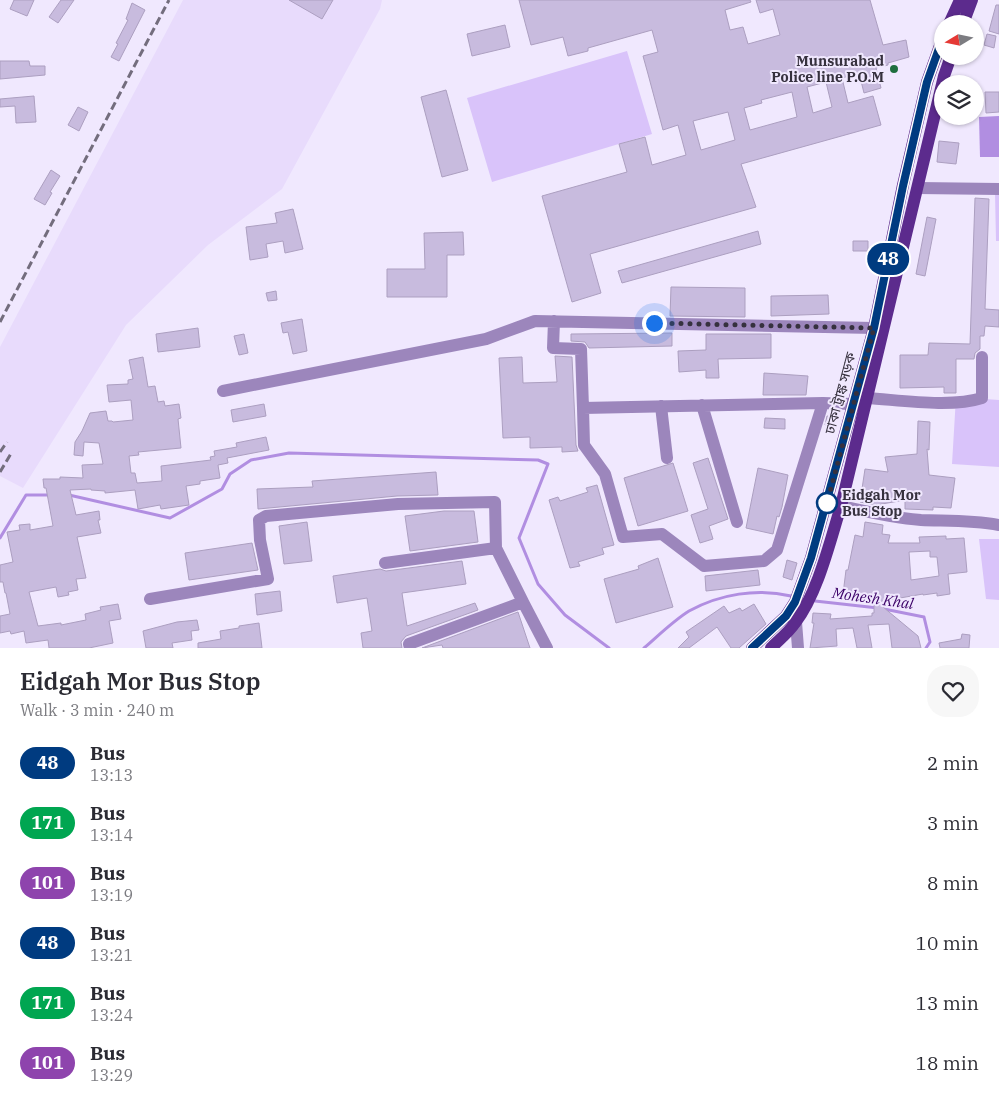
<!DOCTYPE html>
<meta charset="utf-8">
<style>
body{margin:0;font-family:"IBM Plex Serif","Noto Sans Bengali",serif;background:#f7f7f7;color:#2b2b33;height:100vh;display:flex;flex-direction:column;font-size:19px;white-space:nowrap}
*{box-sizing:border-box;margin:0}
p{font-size:16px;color:#7c7c81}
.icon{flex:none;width:28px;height:28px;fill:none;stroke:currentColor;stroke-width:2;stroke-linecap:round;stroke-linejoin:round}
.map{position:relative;height:648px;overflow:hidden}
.side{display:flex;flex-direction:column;background:#fff;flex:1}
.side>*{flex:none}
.badge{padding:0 10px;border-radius:16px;font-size:18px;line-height:32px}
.needle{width:32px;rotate:260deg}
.controls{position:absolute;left:934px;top:15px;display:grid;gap:10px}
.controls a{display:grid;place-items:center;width:50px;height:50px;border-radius:50%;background:#fff;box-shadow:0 1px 4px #0004;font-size:25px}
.you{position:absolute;width:25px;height:25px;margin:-12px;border:4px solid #fff;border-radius:50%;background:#1a73e8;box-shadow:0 0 0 8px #1a73e833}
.map>.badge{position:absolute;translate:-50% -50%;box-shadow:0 0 0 2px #fff}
.round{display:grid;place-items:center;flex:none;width:52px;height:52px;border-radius:20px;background:#f7f7f7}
.head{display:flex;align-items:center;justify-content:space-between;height:85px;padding:0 20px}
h1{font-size:24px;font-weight:600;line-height:38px}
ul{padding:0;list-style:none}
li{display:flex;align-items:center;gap:15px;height:60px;padding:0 20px}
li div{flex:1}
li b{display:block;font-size:19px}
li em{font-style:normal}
li .badge{min-width:55px;font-weight:700;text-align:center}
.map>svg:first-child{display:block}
</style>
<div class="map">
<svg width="999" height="648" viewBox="0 0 999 648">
<rect width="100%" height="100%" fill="#f0e8fe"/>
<path fill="#e8dbfc" d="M 183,0 L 382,0 L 380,9 L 282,189 L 208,245 L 126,325 L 23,488 L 0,476 L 0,347 Z"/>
<path fill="#d9c3fa" d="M 627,51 L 652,134 L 492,182 L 467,98 Z
M 995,193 L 999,193 L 999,241 L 996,241 Z
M 956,397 L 999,400 L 999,467 L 952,464 Z
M 979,539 L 999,539 L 999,600 L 986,599 Z"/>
<path fill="#b18ee1" d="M 999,116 L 999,157 L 980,157 L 979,117 Z"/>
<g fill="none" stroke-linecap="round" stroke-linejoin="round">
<path stroke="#b18ee1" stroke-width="3" d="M 69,495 L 170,518 L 222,489 L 230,474 L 251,460 L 289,453 L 538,460 L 548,464 L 519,538 L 538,584 L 565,615 L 609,648
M 0,538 L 26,495 L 50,495
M 815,601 L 878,608
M 884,609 L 924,617 L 930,642 L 926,648
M 644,648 C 658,636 673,621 689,611 C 720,594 757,588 791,596"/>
</g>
<path fill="#c8bbde" stroke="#ac9fc0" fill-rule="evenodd" d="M 14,0 L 34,0 L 27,16 L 10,9 Z
M 61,0 L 74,0 L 58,23 L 49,17 Z
M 289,0 L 333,0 L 322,19 Z
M 519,0 L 750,0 L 751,2 L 725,10 L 730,30 L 743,27 L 748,44 L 780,35 L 773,9 L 760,13 L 756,0 L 870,0 L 883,45 L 906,40 L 909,57 L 888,63 L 888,65 L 876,68 L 881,88 L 864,93 L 859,73 L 842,78 L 848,103 L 873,96 L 881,125 L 741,164 L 756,207 L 590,254 L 601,293 L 572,302 L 542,196 L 627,172 L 619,144 L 645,137 L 652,165 L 686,155 L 678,125 L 663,130 L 648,74 L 643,56 L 658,52 L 652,30 L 588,48 L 588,51 L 568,56 L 563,37 L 531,45 ZM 826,82 L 832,107 L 813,113 L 807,87 ZM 792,92 L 797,117 L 750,130 L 744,108 L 762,103 L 761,100 ZM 728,112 L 735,140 L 701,150 L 693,121 Z
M 132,3 L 145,10 L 119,61 L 111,57 L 118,44 L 116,43 L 127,22 L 128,20 L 126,19 Z
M 996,5 L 999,5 L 999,34 L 989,31 Z
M 505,25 L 510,47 L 472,56 L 467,34 Z
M 987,34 L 996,36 L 994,48 L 984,45 Z
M 0,61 L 29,61 L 30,66 L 45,66 L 45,75 L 0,79 Z
M 446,90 L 468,170 L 442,177 L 421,97 Z
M 985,92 L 999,92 L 999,112 L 986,113 Z
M 34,96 L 36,122 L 16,123 L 15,106 L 0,107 L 0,99 Z
M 78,107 L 88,112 L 79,131 L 68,125 Z
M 939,141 L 959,143 L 956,164 L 937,162 Z
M 51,170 L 60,176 L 50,192 L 52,193 L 45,205 L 34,199 Z
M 975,198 L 989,199 L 985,309 L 999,310 L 999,327 L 985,326 L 984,336 L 980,336 L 980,349 L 975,353 L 974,359 L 956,359 L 956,393 L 944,393 L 944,387 L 900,388 L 900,355 L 928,355 L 929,343 L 970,344 Z
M 293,209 L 303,249 L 285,253 L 283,241 L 266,244 L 268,257 L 250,260 L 246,227 L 277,223 L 275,213 Z
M 927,217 L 936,219 L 925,276 L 916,274 Z
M 758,231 L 761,244 L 622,283 L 618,271 Z
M 463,232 L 464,255 L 447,255 L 447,297 L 387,297 L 387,269 L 425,269 L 424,233 Z
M 853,241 L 868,241 L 868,251 L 853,251 Z
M 671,287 L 745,288 L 745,317 L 670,316 Z
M 276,291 L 277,300 L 268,301 L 266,293 Z
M 828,295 L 829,314 L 771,316 L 771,296 Z
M 302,319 L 307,351 L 293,354 L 288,332 L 283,333 L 281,323 Z
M 198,328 L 200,347 L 158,352 L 156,334 Z
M 672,333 L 672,346 L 589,348 L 585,342 L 571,341 L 571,334 Z
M 244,334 L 248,353 L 239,355 L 234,336 Z
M 706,334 L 771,334 L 771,358 L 718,359 L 719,378 L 706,378 L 706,370 L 679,372 L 678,351 L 706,350 Z
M 555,356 L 572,357 L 576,445 L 578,451 L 562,452 L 562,447 L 530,448 L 530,437 L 503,438 L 499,358 L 522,357 L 523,383 L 557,382 Z
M 143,357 L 148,387 L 155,386 L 158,402 L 164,401 L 165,406 L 179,404 L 181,418 L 178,419 L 181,448 L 138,452 L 139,455 L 129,456 L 131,473 L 135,473 L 137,483 L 162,481 L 161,466 L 211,460 L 210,457 L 215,456 L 214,451 L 237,447 L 236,443 L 266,437 L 269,450 L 227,458 L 228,463 L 218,465 L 220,478 L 200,481 L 200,484 L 186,486 L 189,505 L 161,509 L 160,505 L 138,509 L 135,490 L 105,493 L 105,491 L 91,490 L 91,489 L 70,490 L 76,515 L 99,511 L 100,520 L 98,520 L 101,533 L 77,537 L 86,578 L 76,579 L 78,590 L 68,592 L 69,595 L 58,597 L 56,587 L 29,592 L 38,626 L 61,623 L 61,625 L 86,620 L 85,614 L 101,610 L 100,607 L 118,604 L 121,619 L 109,621 L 113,643 L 89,648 L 49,648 L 48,640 L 26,643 L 24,631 L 11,634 L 10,631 L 0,633 L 0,616 L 10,614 L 6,593 L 5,593 L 3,582 L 0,582 L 0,565 L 13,562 L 7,532 L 20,530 L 19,525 L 30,524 L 30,530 L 53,526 L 46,488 L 44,488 L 43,479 L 60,479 L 60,477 L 83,478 L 82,465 L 103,464 L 99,443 L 84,442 L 83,456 L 74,455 L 75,442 L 82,431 L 90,413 L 106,411 L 108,421 L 112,421 L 113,422 L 133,420 L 131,400 L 109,402 L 107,385 L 128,384 L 128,380 L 133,379 L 129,360 Z
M 764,373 L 808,376 L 806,395 L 763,395 Z
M 264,404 L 266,416 L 233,422 L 231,410 Z
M 827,416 L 834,417 L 833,425 L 825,425 Z
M 765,418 L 785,419 L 785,429 L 764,428 Z
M 918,421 L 930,422 L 929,450 L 927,449 L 929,475 L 955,478 L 951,508 L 933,507 L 933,510 L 905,509 L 905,500 L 876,505 L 860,502 L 865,469 L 888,472 L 885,457 L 917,454 Z
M 708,458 L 728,519 L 709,526 L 713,539 L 700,543 L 691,515 L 708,509 L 693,463 Z
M 673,463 L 688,511 L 638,526 L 624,478 Z
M 758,468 L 788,475 L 782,507 L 779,517 L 777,516 L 773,534 L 746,528 Z
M 436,472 L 438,495 L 397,496 L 258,509 L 257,489 L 313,487 L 312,481 Z
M 597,485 L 614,545 L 602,548 L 604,554 L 578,562 L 580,566 L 570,568 L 549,500 L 558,497 L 560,501 L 588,492 L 586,488 Z
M 444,511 L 474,511 L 478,542 L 410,551 L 405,516 Z
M 307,522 L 312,561 L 284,564 L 279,526 Z
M 865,522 L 883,525 L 882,534 L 890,535 L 888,543 L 920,543 L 919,537 L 946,536 L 946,539 L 964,538 L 967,572 L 948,574 L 950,594 L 937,596 L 937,593 L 923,595 L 923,594 L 877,602 L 918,636 L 921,648 L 892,648 L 889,624 L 868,625 L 872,648 L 857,648 L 853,628 L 836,629 L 837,646 L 810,648 L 814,623 L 812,623 L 813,613 L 831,614 L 830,619 L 872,616 L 872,613 L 874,613 L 874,597 L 843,594 L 846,570 L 848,570 L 855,535 L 863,537 ZM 930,551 L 930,557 L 937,557 L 939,576 L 911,580 L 909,552 Z
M 252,543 L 258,570 L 189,580 L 185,553 Z
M 658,558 L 673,607 L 616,623 L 604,579 L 639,569 L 638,566 Z
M 787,560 L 797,563 L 792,580 L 783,577 Z
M 462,561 L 466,584 L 402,593 L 407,626 L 475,603 L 478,610 L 406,636 L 401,642 L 402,648 L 363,648 L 361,633 L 372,631 L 367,598 L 337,603 L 333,576 L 380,569 L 386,571 Z
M 758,570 L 760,585 L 706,591 L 705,576 Z
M 280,591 L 282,611 L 257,615 L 255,594 Z
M 754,604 L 766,624 L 739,648 L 731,648 L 717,627 L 689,648 L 678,648 L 689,637 L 686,632 L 724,606 L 729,613 L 740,608 L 742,611 Z
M 518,612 L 530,648 L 443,648 L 442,645 L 422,648 Z
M 197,620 L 199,630 L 191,631 L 192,640 L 172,643 L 173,648 L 146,648 L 143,631 L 177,622 Z
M 259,623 L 262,648 L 198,648 L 198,643 L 221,639 L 220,631 L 239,628 L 239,626 Z
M 962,634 L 970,635 L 969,648 L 940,648 L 939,643 L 961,639 Z"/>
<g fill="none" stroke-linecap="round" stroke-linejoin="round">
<path stroke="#9c86bc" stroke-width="12" d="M 918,188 L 999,189
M 554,321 L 553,348 L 581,349 L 583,408 L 823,403 L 777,550 L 764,561 L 704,566 L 662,534 L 623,537 L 605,474 L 584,445 L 583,408
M 982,378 L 982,357
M 223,391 L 486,339 L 535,321 L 874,328
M 867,398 C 900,400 951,408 982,398 L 982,369
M 823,403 L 852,404
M 702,405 L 737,522
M 661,406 L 667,458
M 841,506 C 868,512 894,518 921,520 C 948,521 973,520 999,525
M 385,563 L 496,548 L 523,602
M 150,599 L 268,579 L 260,540 L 259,520 L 266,516 L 398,504 L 495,502 L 496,548
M 796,622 L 798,648
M 410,648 L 409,644 L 523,602 L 547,648"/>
<path stroke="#5c2b8d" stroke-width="12" d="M 949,24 L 960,0
M 963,24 L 972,0
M 752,648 L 786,616 L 795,602 L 811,558 L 874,328 L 903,185 L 927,82 L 942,40
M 771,648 C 779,640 789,632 795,623 C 818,593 830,541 841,506 L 944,76 L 951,56"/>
<path stroke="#736d7d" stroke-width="3" stroke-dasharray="8 4" stroke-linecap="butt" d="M 0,322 L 169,0
M 0,452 L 7,442
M 0,472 L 12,452"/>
</g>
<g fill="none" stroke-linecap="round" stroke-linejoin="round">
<g stroke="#fff" stroke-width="11">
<path id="line" d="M 752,648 L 786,616 L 795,602 L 811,558 L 874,328 L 903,186 L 927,82 L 942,40"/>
</g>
<use href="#line" stroke="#003b80" stroke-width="8"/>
<path stroke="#36313e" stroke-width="5" stroke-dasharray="0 9" d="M 654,323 L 874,328 L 827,503"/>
</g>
<circle fill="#1e6e3e" stroke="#f0e8fe" stroke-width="2" cx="894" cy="69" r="5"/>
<circle fill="#fff" stroke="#003b80" stroke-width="2.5" cx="827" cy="503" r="10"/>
<g text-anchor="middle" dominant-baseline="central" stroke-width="4" stroke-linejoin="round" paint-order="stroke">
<g font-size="14" font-weight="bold" fill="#36313e" stroke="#f0e8fe" text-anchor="end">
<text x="884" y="61">Munsurabad<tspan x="884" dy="16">Police line P.O.M</tspan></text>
</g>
<g font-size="14" fill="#36313e" stroke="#f0e8fe">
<text transform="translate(840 393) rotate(-75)">ঢাকা ট্রাঙ্ক সড়ক</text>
</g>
<g font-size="14" font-weight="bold" fill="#36313e" stroke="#f0e8fe" text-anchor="start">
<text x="842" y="495">Eidgah Mor<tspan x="842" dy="16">Bus Stop</tspan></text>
</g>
<g font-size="15" font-style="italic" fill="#3b0067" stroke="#f0e8fe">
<text transform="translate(873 598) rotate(8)">Mohesh Khal</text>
</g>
</g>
</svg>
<div class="controls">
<a><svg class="needle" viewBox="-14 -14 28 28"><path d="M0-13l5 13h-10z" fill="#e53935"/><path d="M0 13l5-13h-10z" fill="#7c7c81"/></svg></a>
<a><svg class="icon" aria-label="layers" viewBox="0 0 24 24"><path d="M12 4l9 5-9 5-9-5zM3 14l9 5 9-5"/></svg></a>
</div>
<div class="you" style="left:654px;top:323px"></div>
<b class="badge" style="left:888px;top:259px;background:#003b80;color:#fff">48</b>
</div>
<section class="side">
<div class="head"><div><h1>Eidgah Mor Bus Stop</h1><p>Walk · 3 min · 240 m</p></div><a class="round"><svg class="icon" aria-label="heart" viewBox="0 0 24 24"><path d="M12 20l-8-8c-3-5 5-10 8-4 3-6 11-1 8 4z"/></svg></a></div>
<ul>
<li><span class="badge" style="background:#003b80;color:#fff">48</span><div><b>Bus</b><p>13:13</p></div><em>2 min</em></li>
<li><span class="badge" style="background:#00a651;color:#fff">171</span><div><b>Bus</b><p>13:14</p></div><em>3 min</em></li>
<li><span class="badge" style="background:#8e44ad;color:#fff">101</span><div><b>Bus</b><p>13:19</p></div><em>8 min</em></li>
<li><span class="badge" style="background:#003b80;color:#fff">48</span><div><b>Bus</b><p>13:21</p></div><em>10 min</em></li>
<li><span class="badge" style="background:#00a651;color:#fff">171</span><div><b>Bus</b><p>13:24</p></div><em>13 min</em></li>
<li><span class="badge" style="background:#8e44ad;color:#fff">101</span><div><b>Bus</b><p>13:29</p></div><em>18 min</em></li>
</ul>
</section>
